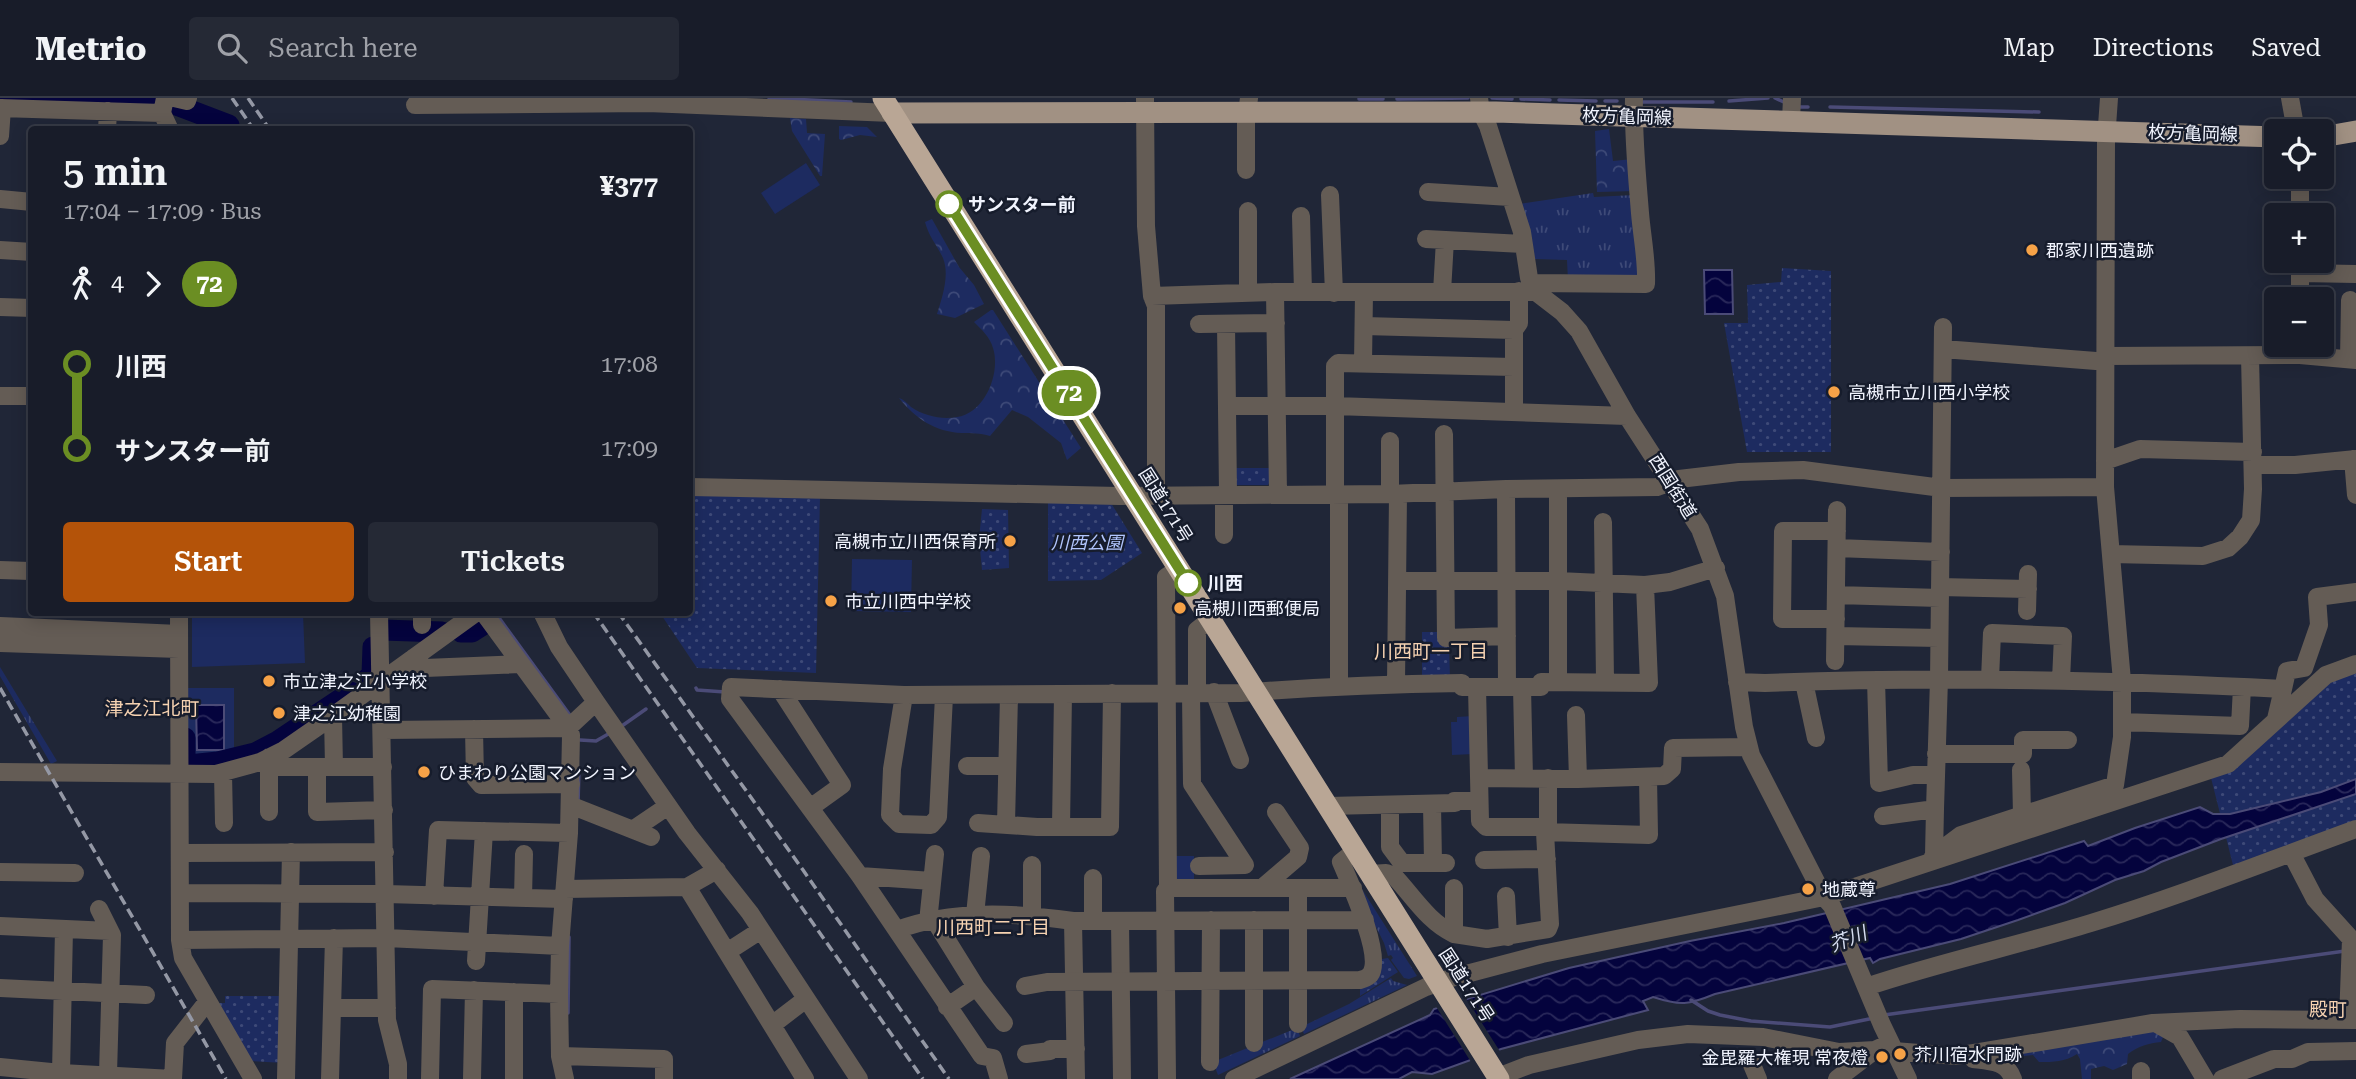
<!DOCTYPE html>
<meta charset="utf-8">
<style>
body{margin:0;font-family:"Roboto Serif","Noto Sans JP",serif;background:#252935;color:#f1f3f6;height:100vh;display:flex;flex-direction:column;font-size:26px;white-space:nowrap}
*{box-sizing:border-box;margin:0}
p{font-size:23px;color:#9fa1a8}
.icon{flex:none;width:38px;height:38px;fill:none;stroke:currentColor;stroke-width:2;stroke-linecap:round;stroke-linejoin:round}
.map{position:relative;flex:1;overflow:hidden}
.drawer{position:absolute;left:28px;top:28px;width:665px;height:490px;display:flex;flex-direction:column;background:#181c29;border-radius:7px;box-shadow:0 4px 18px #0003,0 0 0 2px #363a46}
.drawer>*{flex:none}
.badge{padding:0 14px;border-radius:23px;font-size:24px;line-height:46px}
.buttons{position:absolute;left:2264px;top:21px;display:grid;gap:14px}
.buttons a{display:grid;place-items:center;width:70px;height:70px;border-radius:7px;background:#181c29;box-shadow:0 4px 18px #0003,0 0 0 2px #363a46;font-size:35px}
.map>.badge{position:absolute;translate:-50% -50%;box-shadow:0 0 0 4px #fff}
.legs{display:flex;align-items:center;gap:10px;height:77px;padding:0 35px;font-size:23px}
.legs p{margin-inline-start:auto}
.headline{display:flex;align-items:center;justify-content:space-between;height:119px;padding:0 35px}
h1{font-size:38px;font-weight:600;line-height:52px}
.cta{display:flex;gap:14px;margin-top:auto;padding:14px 35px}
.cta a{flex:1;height:80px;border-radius:7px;background:#b45309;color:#fff;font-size:28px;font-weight:600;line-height:80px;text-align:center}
.cta a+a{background:#252935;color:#f1f3f6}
ul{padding:0 35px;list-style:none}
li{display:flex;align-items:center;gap:24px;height:84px;font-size:26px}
li i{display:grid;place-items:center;width:10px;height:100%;margin:0 9px;background:currentColor}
li i::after{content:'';width:18px;height:18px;margin:-9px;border:5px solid;border-radius:50%;background:#181c29}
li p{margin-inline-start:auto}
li:first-child i{background:linear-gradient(#0000 50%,currentColor 0)}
li:last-child i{background:linear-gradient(currentColor 50%,#0000 0)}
header{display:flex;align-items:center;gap:42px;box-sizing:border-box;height:98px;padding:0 35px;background:#181c29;border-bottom:2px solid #363a46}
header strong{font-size:33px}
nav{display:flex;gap:38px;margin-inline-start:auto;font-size:24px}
.search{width:490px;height:63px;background:#252935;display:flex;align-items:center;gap:18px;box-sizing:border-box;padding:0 24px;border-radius:7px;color:#9fa1a8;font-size:26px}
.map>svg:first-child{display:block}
</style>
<header>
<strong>Metrio</strong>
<div class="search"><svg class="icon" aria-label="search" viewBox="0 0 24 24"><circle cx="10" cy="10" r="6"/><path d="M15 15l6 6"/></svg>Search here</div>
<nav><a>Map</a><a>Directions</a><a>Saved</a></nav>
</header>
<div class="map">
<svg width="2356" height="981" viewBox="0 0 2356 981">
<defs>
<pattern id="grass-tufts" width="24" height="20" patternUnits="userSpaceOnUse" patternTransform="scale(1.75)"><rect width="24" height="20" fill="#1d2b60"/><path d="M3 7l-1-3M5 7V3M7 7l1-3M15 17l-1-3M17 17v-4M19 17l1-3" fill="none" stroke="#3e4a78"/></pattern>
<pattern id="forest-crowns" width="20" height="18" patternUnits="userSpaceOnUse" patternTransform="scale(1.75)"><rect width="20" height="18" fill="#1d2b60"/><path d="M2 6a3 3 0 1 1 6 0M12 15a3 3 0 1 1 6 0" fill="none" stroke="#3e4a78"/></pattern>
<pattern id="park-dots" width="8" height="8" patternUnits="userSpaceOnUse" patternTransform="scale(1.75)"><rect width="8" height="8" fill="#1d2b60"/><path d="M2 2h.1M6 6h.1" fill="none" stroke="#3e4a78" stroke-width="1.8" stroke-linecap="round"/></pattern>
<pattern id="water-waves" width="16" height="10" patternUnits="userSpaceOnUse" patternTransform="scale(1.75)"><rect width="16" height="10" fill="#04033d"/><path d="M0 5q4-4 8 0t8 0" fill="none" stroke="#29285a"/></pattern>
</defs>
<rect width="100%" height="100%" fill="#202637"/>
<path fill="url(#grass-tufts)" d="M 1593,95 L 1594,99 L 1634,97 L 1643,182 L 1568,182 L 1567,162 L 1535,161 L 1519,106 Z
M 0,569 L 57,663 L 51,666 L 0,578 Z
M 1353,777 L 1417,878 L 1409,881 L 1404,880 L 1391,862 L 1393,860 L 1391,857 L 1388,858 L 1384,845 L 1376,829 L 1374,829 Z
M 1391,880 L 1393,883 L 1407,887 L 1304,936 L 1301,929 L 1349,906 Z
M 1297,930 L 1300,938 L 1218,977 L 1213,964 Z"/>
<path fill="url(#forest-crowns)" d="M 790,20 L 806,21 L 807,35 L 825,36 L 822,78 L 820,78 L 792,33 Z
M 839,28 L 867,29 L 877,39 L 860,37 L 841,42 L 839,41 Z
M 1609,31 L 1613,63 L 1633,61 L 1635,93 L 1597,94 L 1595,33 Z
M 932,121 L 959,169 L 974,187 L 984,206 L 955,220 L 937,216 C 942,200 950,177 943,160 C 937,147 929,139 925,124 Z
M 991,212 L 993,212 L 1081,350 L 1067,362 L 1061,345 L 1028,319 L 1012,312 L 990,338 C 980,335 972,335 962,335 C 935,334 915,320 899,300 C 903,301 907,305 911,309 C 924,318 942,322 957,319 C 985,315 1001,275 993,250 C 990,239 982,232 974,224 Z
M 2153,933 L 2163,939 L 2161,944 C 2149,945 2138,948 2128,956 L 2127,966 L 2113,972 L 2104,968 L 2091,971 L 2091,981 L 2082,981 L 2080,961 L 2077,956 C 2064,964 2054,964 2039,964 L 2033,957 L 2024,958 L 2022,954 Z"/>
<path fill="url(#park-dots)" d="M 1782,170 L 1831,173 L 1831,354 L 1747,354 L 1724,225 L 1748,225 L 1747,187 L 1781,184 Z
M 1233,370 L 1270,370 L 1270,383 L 1268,387 L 1236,387 Z
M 690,397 L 820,399 L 816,575 L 697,570 L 660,515 L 690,514 Z
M 1048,404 L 1111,405 L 1142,455 L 1101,482 L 1048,483 Z
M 982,411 L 1008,412 L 1009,470 L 982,472 L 979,441 Z
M 1422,534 L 1441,534 L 1449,545 L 1450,581 L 1422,581 Z
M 2356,563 L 2356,727 L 2234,771 L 2208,668 L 2227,663 Z
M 1388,860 L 1398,874 L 1360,898 L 1360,888 L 1376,862 Z
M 225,898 L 286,898 L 284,965 L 251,963 L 216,905 L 225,905 Z"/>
<path fill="#1d2b60" d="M 806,65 L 820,87 L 775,116 L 761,95 Z
M 852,461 L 912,462 L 911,514 L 851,513 Z
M 192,515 L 303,515 L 305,565 L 192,569 Z
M 187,590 L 234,590 L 234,659 L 215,662 L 187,662 Z
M 1473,618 L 1474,656 L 1452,657 L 1451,624 L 1457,624 L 1457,619 Z
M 1174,758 L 1194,758 L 1194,783 L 1179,784 L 1174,779 Z"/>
<path fill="url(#water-waves)" stroke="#4b4b77" stroke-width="2" d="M 1704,172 L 1732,172 L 1733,216 L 1705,216 Z
M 196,607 L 224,607 L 224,652 L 197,652 Z
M 2356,681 L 2356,696 L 2221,741 L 2161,764 L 2144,773 L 2115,782 L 2065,805 L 2018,822 L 1961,841 L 1880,861 L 1873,865 L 1870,860 L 1715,896 C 1688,907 1681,908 1653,899 L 1643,903 L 1648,912 L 1501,951 L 1432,976 L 1412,974 L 1399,981 L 1290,981 L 1430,917 L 1434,911 L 1569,870 L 1690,843 L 1784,825 L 1950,786 L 2084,743 L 2088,748 L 2135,730 L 2200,709 L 2213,716 L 2230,716 L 2321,694 Z"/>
<path fill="#202637" d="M 1464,897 L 1501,955 L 1471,964 L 1435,907 Z"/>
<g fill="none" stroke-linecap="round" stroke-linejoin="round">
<path stroke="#4b4b77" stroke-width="3.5" d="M 769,0 L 851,4
M 1492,0 L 1512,1
M 1775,0 L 1786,5
M 1359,1 L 1383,1
M 1397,1 L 1468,0
M 1521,1 L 1550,2
M 1559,2 L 1596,3
M 1605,3 L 1617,3
M 1729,3 L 1768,0
M 1642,4 L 1713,4
M 1796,9 L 1808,9
M 1830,9 L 2039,14
M 497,517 L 572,620
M 696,590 L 697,592 L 725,594
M 619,630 L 646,611
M 580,642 L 596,643 L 610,635
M 578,706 L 579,671
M 1691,902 L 1708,913 L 1720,917 L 1751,923 L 1830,929 L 1874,920
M 568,915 L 569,839
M 1884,917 L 2345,853"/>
<path stroke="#04033d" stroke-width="21" d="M 2,0 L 159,4 L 171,5 L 229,27
M 383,532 L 442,534
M 461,534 L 472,534 L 486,525
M 367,581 L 372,577 L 373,549
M 185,640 L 185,662 L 189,667 L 218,664 L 255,655 L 278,643 L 351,594"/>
<path stroke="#645c55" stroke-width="18" d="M 165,0 L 162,15 L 170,32
M 174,0 L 187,3 L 188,0
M 1145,0 L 1146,128 L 1152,198 L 1156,208 L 1156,397
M 1479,0 L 1481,14 L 1488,28 L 1522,134 L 1529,180 L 1536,194 L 1562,214 L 1579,233 L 1627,318 L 1700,431 L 1725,498 L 1744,629 L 1751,657 L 1824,799 L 1832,808 L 1882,927 L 1908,981
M 2290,0 L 2296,33
M 415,7 L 648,5 L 892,15
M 0,10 L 162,15
M 1791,23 L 1792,0
M 107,32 L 108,13
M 0,38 L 2,10
M 1246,72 L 1246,23 L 1249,0
M 2300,79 L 2300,117
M 1428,94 L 1510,99
M 1330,97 L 1334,195
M 0,101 L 32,104
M 1248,113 L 1248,195
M 1301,118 L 1303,194
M 1426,141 L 1523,146
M 0,152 L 32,154
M 2300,175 L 2356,176
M 1532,185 L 1646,186 C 1647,162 1642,139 1640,115 C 1637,77 1633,38 1634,0
M 1275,194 L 1278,396
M 1442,194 L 1445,142
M 1152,198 L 1275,194 L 1536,194
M 2300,201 L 2300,163
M 0,209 L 32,210
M 1199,226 L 1276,225
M 1364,228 L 1514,232
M 1943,251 L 2096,263 L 2106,262
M 2106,258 L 2300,257 L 2356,262
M 2349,261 L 2350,202
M 1363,265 L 1364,195
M 0,298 L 32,298
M 1228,308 L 1335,308 L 1627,318
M 1514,313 L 1514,232 L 1519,225 L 1519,193
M 1444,336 L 1446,540 L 1507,538
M 1390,343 L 1390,396
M 2353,361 L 2356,397
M 2105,363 L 2140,351 L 2253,354
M 2253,367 L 2295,367 L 2356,361
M 690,389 L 1119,398 L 1390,396 L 1506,391 L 1657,389 L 1679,381 L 1739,374 L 1803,372 L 1942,390 L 2105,389
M 1506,391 L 1507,589
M 1335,396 L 1335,268 L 1338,265 L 1514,269
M 1339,396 L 1339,589
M 1603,424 L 1605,583
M 1224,437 L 1224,404 L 1228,396 L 1226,226
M 1837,450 L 1941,454
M 2111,456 L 2203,458 L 2228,450 L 2240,439 L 2251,422 L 2253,391 L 2250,258
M 0,472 L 30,473
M 1397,483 L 1558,483 L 1645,487 L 1670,484 L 1716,470
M 1940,489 L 2028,491
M 1836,497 L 1940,500
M 2027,513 L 2028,476
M 179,514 L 180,842 L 183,860 L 253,981
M 379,514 L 387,922 L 398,966 L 398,981
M 483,514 L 568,630 L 571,637 L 569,735 L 560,848 L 559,896 L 560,958 L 565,981
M 542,514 L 559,549 L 596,604 L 687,735 L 750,815 L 859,981
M 1836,521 L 1782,521 L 1783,433 L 1837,433
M 422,527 L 422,514
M 0,528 L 179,536
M 1836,538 L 1939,540
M 0,545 L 179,551
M 413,560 L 425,570 L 521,566
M 1835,563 L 1837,412
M 1990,581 L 1992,535 L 2063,538 L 2061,582
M 1876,582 L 1879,685 L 1913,677 L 1935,677
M 1558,584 L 1558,391
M 1737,584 L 1765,585 C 1938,578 2110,582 2283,591 L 2276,621
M 1804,584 L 1816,640
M 1396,586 L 1398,396
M 1477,589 L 1480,723 L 1486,729 L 1548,729
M 1522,589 L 1524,680
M 780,591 L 842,687 L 810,710
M 2283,591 L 2287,573 L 2304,570 L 2319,527 L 2317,499 L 2356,494
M 1214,594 L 1240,662
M 1191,595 L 1192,686 L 1245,767 L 1199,768
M 1197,595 L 1197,532 L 1211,521
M 904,597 L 892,671 L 890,717 L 899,726 L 931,727 L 938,719 L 944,598
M 1576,617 L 1578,681
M 333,618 L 334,669
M 2122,624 L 2240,628 L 2242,589
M 474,631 L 475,680 L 481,687 L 571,686
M 383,632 L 568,630 L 596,604
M 1936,656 L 2023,656 L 2023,642 L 2068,642
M 967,668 L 1007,668
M 269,669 L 383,669
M 317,669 L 317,714 L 384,712
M 2021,672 L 2022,717
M 0,674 L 216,676 L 260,664 L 284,652 L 333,618 L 477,514
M 223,675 L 224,725
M 1479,680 L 1578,681 L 1664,678 L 1672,671 L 1673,650 L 1749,649
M 1432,706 L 1433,765
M 570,707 L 651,739
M 1390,707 L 1390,749 L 1402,765 L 1446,765
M 1328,708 L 1455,705 L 1454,703 L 1479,703
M 269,714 L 269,659
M 1883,718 L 1935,711 L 1939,581 L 1943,229
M 978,725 L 1037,729 L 1110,729 L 1112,595
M 1006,726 L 1009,597
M 1061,729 L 1063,596
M 634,731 L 668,708
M 1545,734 L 1649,737 L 1648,679
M 180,755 L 385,754
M 2291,755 L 2315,801 L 2351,841 L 2348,922
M 1934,757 L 1935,711
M 1933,758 L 1961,737 L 2115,687 L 2122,639 L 2122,583 L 2105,389 L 2106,42 L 2109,0
M 1484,762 L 1547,761
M 0,774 L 75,775
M 1370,776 L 1386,775 L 1394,778 C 1413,798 1428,824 1454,836
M 860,778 L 932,783
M 1093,780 L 1093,823
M 687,789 L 717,772
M 1263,789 L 1298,759 L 1300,750 L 1276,714
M 1168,790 L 1166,479 L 1178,471
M 1454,790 L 1454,836 L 1487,841 L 1548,831 L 1550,826 L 1545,734 L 1548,729 L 1548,680
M 565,791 L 687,789 L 805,981
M 1298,791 L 1298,926
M 181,795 L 386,796 L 564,801
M 434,798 L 438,732 L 569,735
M 1506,798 L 1508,839
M 523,800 L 524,756
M 99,811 L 112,837 L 108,976
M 975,817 L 981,758
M 1032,818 L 1032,767
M 1254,822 L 1254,945
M 935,823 L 976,889 L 1004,925
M 1073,823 L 1365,822
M 1120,823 L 1122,981
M 928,824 L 935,756
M 0,828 L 110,833
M 897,832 C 953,811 1016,815 1073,823 L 1076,981
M 180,842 L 386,840 L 560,848
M 727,854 L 761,832
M 476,863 L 484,733
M 1025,888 L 1047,884 L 1360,882 C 1364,881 1367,880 1370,877 C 1384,859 1349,783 1341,764 L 1355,753
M 1866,889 C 1940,864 2016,848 2091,825 C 2180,798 2268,763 2356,731
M 0,890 L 146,897
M 947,909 L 976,889
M 332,910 L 387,910
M 2157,926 L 2180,939 L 2205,981
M 772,927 L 806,901
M 1894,953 L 1956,958 L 2153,925 L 2240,921 L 2356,922
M 1026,956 L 1050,953 L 1050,951 L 1076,951
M 560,958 L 664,961 L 664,981
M 1973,961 C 1990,963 2007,963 2013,981
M 1750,962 L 1758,981
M 1210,964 L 1211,822
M 0,969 L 61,975 L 173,981
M 2141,973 L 2141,981
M 61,975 L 64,831
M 1498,979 L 1529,967 L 1638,942 L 1688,936 L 1763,939 L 1839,954 L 1875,952 L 1890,945
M 1167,980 L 1165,793 L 1168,790 L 1353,790
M 173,981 L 175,945 L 207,904
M 286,981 L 291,754
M 330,981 L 334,840
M 430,981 L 432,891 L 559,896
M 472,981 L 474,892
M 514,981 L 514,894
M 999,981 L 993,960 L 982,958 L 860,778 L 730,601 L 731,589 L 904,597 L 1241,595 C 1314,589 1388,586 1462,585 L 1462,589 L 1541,589 L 1541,584 L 1649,585 L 1645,487
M 1234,981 L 1426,889 L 1451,880 L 1542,856 L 1824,799 L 2228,666 L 2326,577 L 2356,566
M 1837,981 L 1875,952
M 2222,981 L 2274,961 L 2292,961 L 2308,954 L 2356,953"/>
<path stroke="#a19183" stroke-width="21" d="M 892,15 L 1496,14 L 2277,39
M 2322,39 L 2356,33"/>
<path stroke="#b9a695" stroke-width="21" d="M 883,0 L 1499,981"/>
<path stroke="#9498a5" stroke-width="3.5" stroke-dasharray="10 5" stroke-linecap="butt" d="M 232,0 L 254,32
M 248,0 L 270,32
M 593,514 L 923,981
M 618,514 L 803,772 L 949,981
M 0,590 L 226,981"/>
</g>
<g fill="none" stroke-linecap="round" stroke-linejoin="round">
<g stroke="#fff" stroke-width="16">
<path id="line-1" d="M 949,106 L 1188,485"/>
</g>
<use href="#line-1" stroke="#6b8e23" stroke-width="10"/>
</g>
<g fill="#fff" stroke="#6b8e23" stroke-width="3.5">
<circle cx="949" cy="106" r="12"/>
<circle cx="1188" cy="485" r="12"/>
</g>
<g fill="#f6a247" stroke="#161c2c" stroke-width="2.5">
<circle cx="2032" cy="152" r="7"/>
<circle cx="1834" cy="294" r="7"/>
<circle cx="1010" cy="443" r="7"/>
<circle cx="831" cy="503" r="7"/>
<circle cx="1180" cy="510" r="7"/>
<circle cx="269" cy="583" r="7"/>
<circle cx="279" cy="615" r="7"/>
<circle cx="424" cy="674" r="7"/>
<circle cx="1808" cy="791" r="7"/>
<circle cx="1900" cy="956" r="7"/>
<circle cx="1882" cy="959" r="7"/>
</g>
<g text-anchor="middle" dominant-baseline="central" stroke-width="5" stroke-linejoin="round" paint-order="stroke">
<g font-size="18" fill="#f1f4fe" stroke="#161c2c">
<text transform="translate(1627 18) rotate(2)">枚方亀岡線</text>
<text transform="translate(2193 35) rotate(2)">枚方亀岡線</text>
<text transform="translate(1673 388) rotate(58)">西国街道</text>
<text transform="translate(1166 407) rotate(58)">国道171号</text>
<text transform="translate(1467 887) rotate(57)">国道171号</text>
</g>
<g font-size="18" font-weight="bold" fill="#f1f4fe" stroke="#161c2c" text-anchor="start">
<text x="968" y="106">サンスター前</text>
<text x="1207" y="485">川西</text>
</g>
<g font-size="18" fill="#f1f4fe" stroke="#161c2c" text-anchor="start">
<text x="2046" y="152">郡家川西遺跡</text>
<text x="1848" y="294">高槻市立川西小学校</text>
<text x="996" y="443" text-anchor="end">高槻市立川西保育所</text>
<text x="845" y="503">市立川西中学校</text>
<text x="1194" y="510">高槻川西郵便局</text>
<text x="283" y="583">市立津之江小学校</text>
<text x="293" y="615">津之江幼稚園</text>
<text x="438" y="674">ひまわり公園マンション</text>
<text x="1822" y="791">地蔵尊</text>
<text x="1914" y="956">芥川宿水門跡</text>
<text x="1868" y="959" text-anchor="end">金毘羅大権現 常夜燈</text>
</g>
<g font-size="18" font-style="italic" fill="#b1c5fd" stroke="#161c2c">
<text x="1087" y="444">川西公園</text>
</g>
<g font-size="19" fill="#f6d2b1" stroke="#161c2c">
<text x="1431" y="553">川西町一丁目</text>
<text x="152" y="610">津之江北町</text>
<text x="993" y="829">川西町二丁目</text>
<text x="2328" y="911">殿町</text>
</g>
<g font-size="19" font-style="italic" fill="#d6def1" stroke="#161c2c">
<text transform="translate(1848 841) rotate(-21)">芥川</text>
</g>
</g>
</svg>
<div class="buttons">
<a><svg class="icon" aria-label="locate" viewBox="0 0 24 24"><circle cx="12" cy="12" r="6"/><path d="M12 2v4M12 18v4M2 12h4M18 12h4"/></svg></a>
<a>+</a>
<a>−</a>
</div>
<b class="badge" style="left:1069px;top:295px;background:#6b8e23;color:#fff">72</b>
<section class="drawer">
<div class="headline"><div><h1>5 min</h1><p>17:04 – 17:09 · Bus</p></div><b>¥377</b></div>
<div class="legs"><svg class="icon" aria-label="walk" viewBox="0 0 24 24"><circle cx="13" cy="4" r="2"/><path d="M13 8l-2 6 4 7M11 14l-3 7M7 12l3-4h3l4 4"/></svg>4<svg class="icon" aria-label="forward" viewBox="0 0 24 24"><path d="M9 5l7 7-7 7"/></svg><b class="badge" style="background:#6b8e23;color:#fff">72</b></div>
<ul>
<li><i style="color:#6b8e23"></i><b>川西</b><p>17:08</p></li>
<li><i style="color:#6b8e23"></i><b>サンスター前</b><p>17:09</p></li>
</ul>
<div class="cta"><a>Start</a><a>Tickets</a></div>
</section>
</div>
